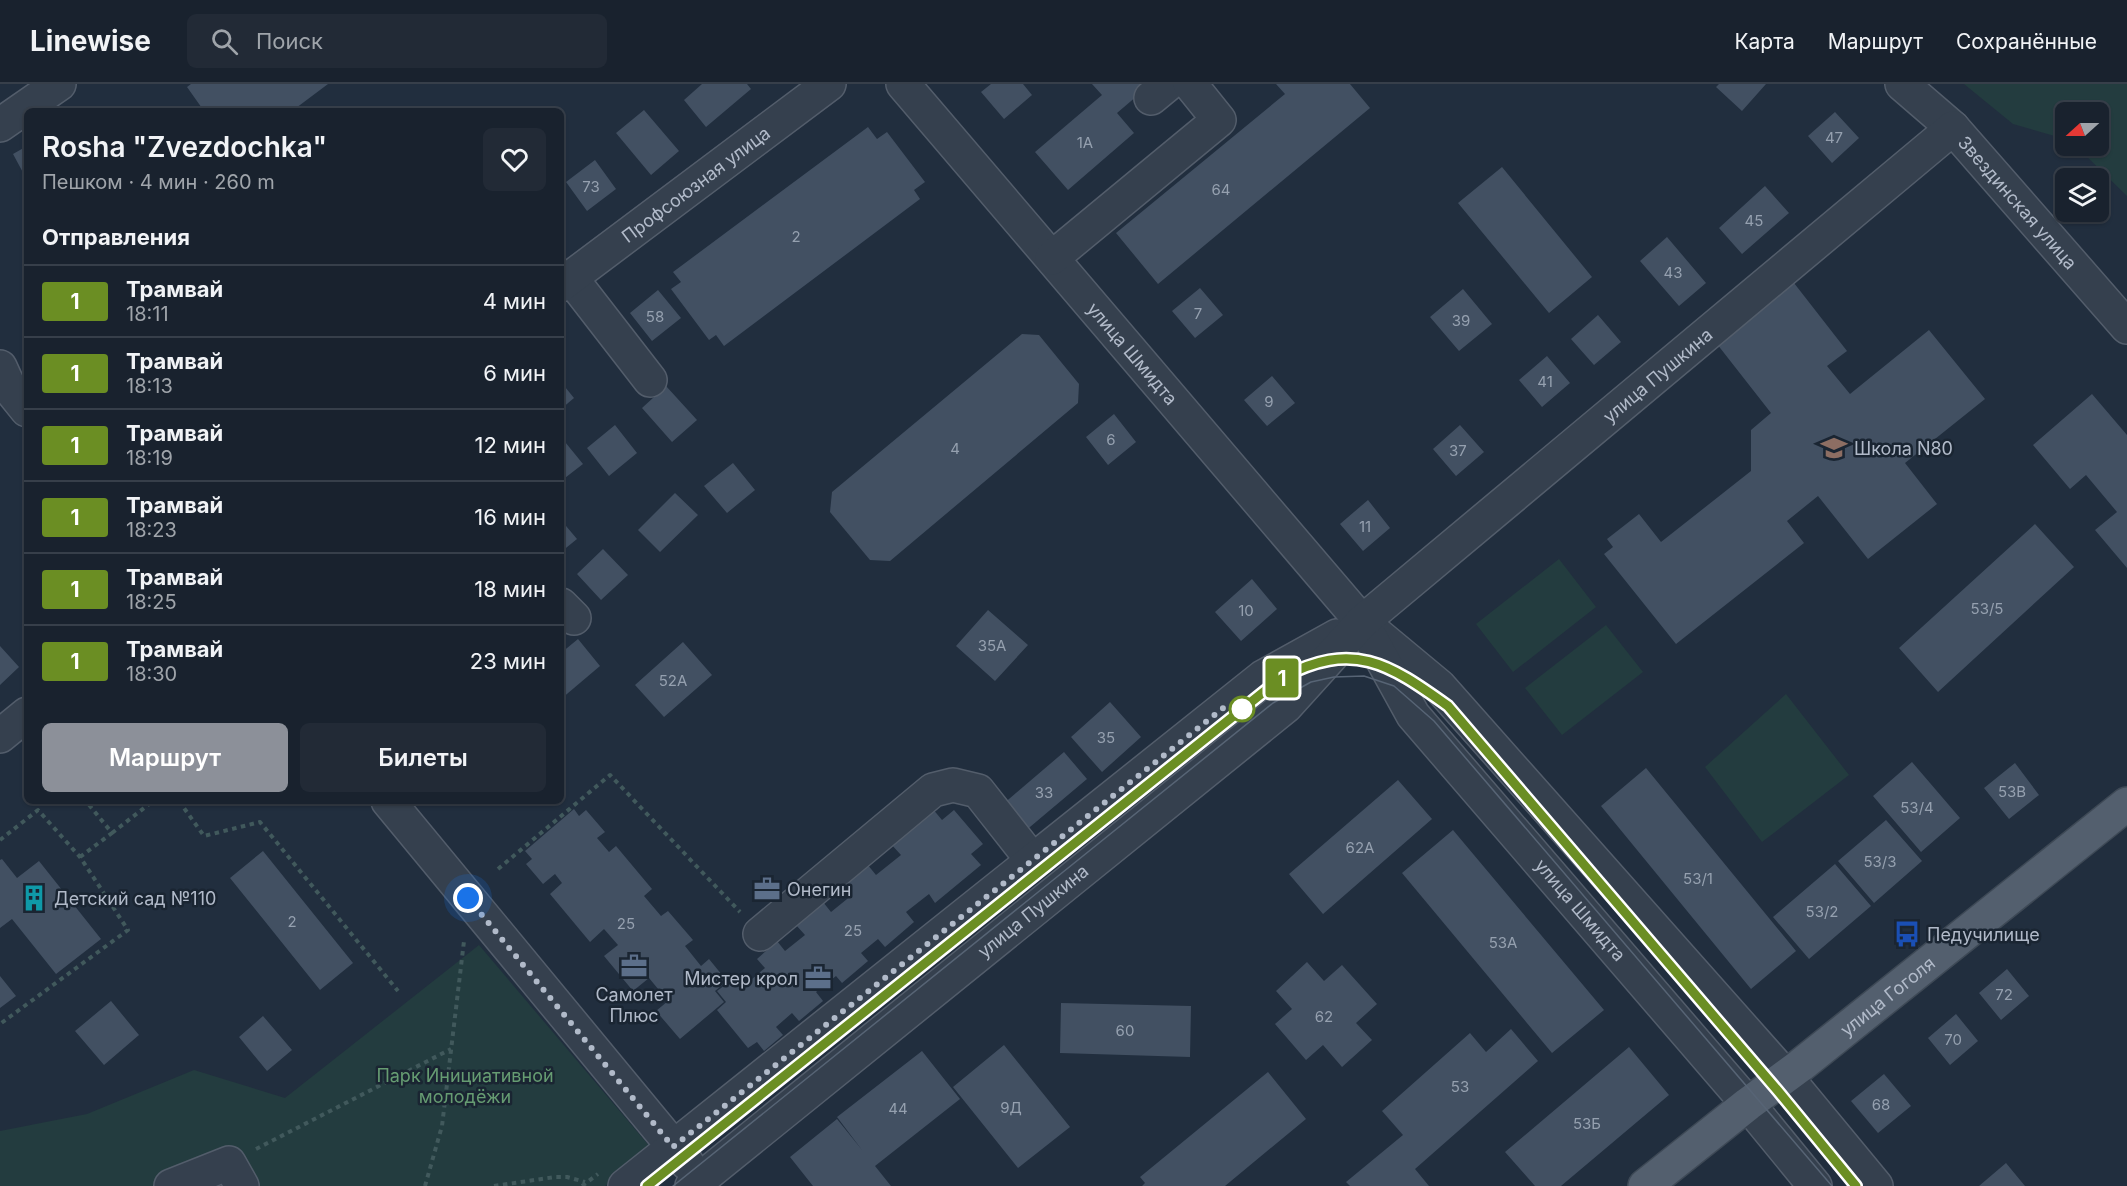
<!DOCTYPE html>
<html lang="ru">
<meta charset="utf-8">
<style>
body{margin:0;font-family:Inter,sans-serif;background:#222a36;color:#f1f3f6;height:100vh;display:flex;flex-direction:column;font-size:22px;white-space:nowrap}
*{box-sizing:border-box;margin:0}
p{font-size:20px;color:#9fa4aa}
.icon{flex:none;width:33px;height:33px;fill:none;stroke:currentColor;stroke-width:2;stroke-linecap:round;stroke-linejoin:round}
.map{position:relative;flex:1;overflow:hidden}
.panel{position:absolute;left:24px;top:24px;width:540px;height:696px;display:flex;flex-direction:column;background:#19222e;border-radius:9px;box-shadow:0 2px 4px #0004,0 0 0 2px #373f4a}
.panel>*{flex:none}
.badge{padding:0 12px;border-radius:4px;font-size:21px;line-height:39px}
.needle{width:39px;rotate:249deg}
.tools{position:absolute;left:2055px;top:18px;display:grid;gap:12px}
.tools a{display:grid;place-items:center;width:54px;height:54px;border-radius:9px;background:#19222e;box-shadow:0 2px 4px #0004,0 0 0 2px #373f4a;font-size:30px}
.you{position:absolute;width:30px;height:30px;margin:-15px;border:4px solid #fff;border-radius:50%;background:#1a73e8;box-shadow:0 0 0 9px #1a73e833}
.map>.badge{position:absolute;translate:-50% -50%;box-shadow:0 0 0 3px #fff}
h2{padding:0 18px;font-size:22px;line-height:54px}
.round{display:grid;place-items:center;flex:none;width:63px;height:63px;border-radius:9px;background:#222a36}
.head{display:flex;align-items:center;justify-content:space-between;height:102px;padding:0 18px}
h1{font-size:28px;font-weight:600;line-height:45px}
.cta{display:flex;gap:12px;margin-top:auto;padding:12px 18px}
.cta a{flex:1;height:69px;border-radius:9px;background:#8c9099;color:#fff;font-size:24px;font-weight:600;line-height:69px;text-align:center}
.cta a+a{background:#222a36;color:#f1f3f6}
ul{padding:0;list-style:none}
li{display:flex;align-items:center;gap:18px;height:72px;padding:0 18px;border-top:2px solid #373f4a}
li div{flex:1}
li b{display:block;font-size:22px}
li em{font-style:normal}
li .badge{min-width:66px;font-weight:700;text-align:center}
header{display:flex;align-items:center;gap:36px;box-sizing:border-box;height:84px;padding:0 30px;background:#19222e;border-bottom:2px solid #373f4a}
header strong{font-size:28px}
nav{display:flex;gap:33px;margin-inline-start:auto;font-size:21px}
.search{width:420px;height:54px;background:#222a36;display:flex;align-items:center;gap:15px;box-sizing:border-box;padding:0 21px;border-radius:9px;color:#9fa4aa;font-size:22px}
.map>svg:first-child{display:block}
</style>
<header>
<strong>Linewise</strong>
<div class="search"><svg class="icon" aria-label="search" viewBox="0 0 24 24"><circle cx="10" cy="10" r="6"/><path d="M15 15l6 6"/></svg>Поиск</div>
<nav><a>Карта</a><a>Маршрут</a><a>Сохранённые</a></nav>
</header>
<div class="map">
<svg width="2127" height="1102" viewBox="0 0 2127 1102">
<rect width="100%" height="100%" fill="#212e3e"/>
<path fill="#233c3f" d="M 1964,0 L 2127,0 L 2127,112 L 2076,62 L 2098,62 L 2098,28 L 2066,28 L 2065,55 L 2013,40 Z
M 1559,475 L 1596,523 L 1513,588 L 1476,540 Z
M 1606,541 L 1643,588 L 1562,651 L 1525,604 Z
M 1786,610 L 1849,691 L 1762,758 L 1705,683 Z
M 479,861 L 651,1064 L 605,1102 L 0,1102 L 0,1047 L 87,1030 L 194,986 L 285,1014 Z"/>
<path fill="#425062" d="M 191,0 L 328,0 L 292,27 L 204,27 L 187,3 Z
M 702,0 L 747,0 L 751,5 L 706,43 L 684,16 Z
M 991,0 L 1023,0 L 1032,11 L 1004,35 L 981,8 Z
M 1092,0 L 1151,0 L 1117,29 L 1134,49 L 1068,106 L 1035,68 L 1102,11 Z
M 1276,0 L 1350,0 L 1370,24 L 1158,200 L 1116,149 L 1285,10 Z
M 1719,0 L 1766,0 L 1742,27 L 1716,3 Z
M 644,26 L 679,67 L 651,91 L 616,49 Z
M 1835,28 L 1859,54 L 1832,79 L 1808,52 Z
M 868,43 L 877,55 L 887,48 L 925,98 L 914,106 L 920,115 L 724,262 L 716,251 L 709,256 L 671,205 L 681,198 L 673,188 Z
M 27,62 L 27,96 L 13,70 Z
M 595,76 L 616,105 L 587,127 L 566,98 Z
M 1502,83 L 1592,193 L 1549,229 L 1458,119 Z
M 1765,102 L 1789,129 L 1742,170 L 1719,144 Z
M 1667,153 L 1706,199 L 1679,222 L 1640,177 Z
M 1794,199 L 1847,267 L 1827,282 L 1850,310 L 1929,246 L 1985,315 L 1905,379 L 1937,420 L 1868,475 L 1818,412 L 1787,437 L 1804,459 L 1676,560 L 1604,470 L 1613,463 L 1607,455 L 1639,430 L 1661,458 L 1751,387 L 1751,346 L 1771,329 L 1717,260 Z
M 1200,204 L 1223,231 L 1195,254 L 1172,227 Z
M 1463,205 L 1492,240 L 1459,267 L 1430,233 Z
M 658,206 L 681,234 L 652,257 L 630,229 Z
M 1598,231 L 1621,258 L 1594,281 L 1571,255 Z
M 1022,250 L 1039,251 L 1079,300 L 1078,319 L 890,477 L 870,476 L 830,428 L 832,408 Z
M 1547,272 L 1570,299 L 1542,323 L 1519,296 Z
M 1272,292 L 1295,319 L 1267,342 L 1244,316 Z
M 561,298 L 574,314 L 561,325 Z
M 666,302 L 697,336 L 672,358 L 642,324 Z
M 2092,310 L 2127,351 L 2127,484 L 2095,446 L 2117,428 L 2086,391 L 2070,405 L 2033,361 Z
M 1114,330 L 1136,358 L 1108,381 L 1086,353 Z
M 615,341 L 637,369 L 609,392 L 587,364 Z
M 1460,341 L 1484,368 L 1456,392 L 1433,365 Z
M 561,353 L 583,380 L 561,397 Z
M 733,379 L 755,406 L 727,429 L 704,402 Z
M 675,409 L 698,431 L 660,468 L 638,446 Z
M 1368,416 L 1390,444 L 1363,467 L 1340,440 Z
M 561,436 L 577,455 L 561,468 Z
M 2035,440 L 2074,483 L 1938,608 L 1899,564 Z
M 603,465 L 628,491 L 601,516 L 577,490 Z
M 1252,495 L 1277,525 L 1241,557 L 1215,528 Z
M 988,526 L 1028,561 L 995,597 L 956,562 Z
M 578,555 L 600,582 L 561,615 L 561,569 Z
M 683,558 L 712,591 L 664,633 L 635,601 Z
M 0,562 L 19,583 L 0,601 Z
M 1110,618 L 1141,653 L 1102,688 L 1071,653 Z
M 1064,668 L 1087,695 L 1024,748 L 1002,721 Z
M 1912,678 L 1960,734 L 1921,768 L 1873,712 Z
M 2015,679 L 2039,711 L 2009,735 L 1984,704 Z
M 1646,684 L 1796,867 L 1751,905 L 1601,722 Z
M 1398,696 L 1432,735 L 1323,830 L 1289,790 Z
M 932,724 L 942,736 L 954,726 L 983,760 L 971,770 L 981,781 L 935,819 L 929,810 L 906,828 L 914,838 L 885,863 L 878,855 L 861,869 L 868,877 L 842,899 L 836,892 L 816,908 L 823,917 L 799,937 L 792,929 L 776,943 L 783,951 L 764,967 L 757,958 L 748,964 L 717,926 L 726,918 L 717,907 L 737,892 L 744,902 L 765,884 L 757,875 L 777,857 L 785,867 L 805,851 L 796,841 L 823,818 L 831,828 L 852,811 L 843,801 L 867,780 L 876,791 L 901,771 L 890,759 Z
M 574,725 L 579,732 L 586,726 L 605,748 L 597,754 L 609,768 L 616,762 L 652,805 L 644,812 L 661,832 L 668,827 L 693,856 L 685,862 L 701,882 L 709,875 L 727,897 L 715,907 L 724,918 L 680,955 L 656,927 L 668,917 L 649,894 L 633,907 L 604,872 L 618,861 L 604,845 L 590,858 L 550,810 L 562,799 L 555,790 L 543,800 L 526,780 L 532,775 L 525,767 Z
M 1886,736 L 1922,777 L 1874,819 L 1838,777 Z
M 1453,746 L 1604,926 L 1552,969 L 1402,789 Z
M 263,767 L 353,879 L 320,906 L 230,794 Z
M 2,775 L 17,794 L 39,777 L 101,855 L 56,890 L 12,835 L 0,844 L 0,776 Z
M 1835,780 L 1871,822 L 1809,875 L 1773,833 Z
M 1307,878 L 1324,897 L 1342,881 L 1377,920 L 1356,939 L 1372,956 L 1342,983 L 1323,961 L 1306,976 L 1275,940 L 1292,925 L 1276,907 Z
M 2007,885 L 2029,912 L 2001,936 L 1979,909 Z
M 0,892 L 16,912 L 0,924 Z
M 111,917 L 139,951 L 104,981 L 75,947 Z
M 1061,919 L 1191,922 L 1190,973 L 1060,969 Z
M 1956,930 L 1978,957 L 1950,981 L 1928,954 Z
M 263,932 L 292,966 L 267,987 L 239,953 Z
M 1511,945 L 1538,977 L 1415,1085 L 1429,1102 L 1350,1102 L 1346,1098 L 1403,1051 L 1382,1027 L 1470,949 L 1486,968 Z
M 1004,961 L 1070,1043 L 1018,1084 L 953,1003 Z
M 1629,963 L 1669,1011 L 1561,1102 L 1535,1102 L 1505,1068 Z
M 922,967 L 960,1015 L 875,1082 L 891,1102 L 813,1102 L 790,1073 L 837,1035 L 862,1066 L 837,1033 Z
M 1268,988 L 1306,1035 L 1225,1102 L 1142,1102 L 1145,1099 L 1140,1093 Z
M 1884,990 L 1911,1022 L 1878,1049 L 1851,1017 Z
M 2006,1079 L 2025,1102 L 1979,1102 Z"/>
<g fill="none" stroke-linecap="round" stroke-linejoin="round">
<g stroke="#535d6b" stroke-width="36">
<g id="minor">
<path id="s1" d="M 903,0 L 1362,538 L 1439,602 L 1786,993 L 1876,1102"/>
<path id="s2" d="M 1902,0 L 1953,44 L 2127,243"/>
<path d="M 1151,14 L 1168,0"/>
<path d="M 0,41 L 59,0"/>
<path d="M 1052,174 L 1219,36 L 1190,0"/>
<path d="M 571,194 L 650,296"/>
<path id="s3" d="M 561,201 L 829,0"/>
<path d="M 0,283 L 10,305 L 27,326"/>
<path d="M 561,521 L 574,534"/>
<path id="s4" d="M 1370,553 L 1413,631 L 1748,1020 L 1815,1102"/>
<path d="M 0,652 L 27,630"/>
<path d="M 388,717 L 687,1079"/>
<path d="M 760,850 L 933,706 L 953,701 L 978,707 L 1033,777"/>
<path d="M 171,1102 L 229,1079 L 242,1102"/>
<path d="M 625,1102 L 1263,593 L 1337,552"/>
<path id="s5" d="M 692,1102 L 1286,622 L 1362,538 L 1953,44"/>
</g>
</g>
<g stroke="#3e4956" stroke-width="36">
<g id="major">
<path id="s6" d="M 1645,1102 L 1748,1020 L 1801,981 L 2127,720"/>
</g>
</g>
<path stroke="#41595c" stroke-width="4" stroke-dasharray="4.5 4.5" stroke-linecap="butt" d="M 179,717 L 204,752 L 260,738 L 398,907
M 112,749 L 153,717
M 0,756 L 38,726 L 80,773 L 128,846 L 0,940
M 80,773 L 112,749 L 86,717
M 498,785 L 610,691 L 740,828
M 256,1065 L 451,965
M 425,1102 L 442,1042 L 464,857
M 494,1102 L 555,1093 L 567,1093 L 585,1098
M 582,1102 L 598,1090"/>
<use href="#minor" stroke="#35404e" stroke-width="33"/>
<use href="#major" stroke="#535f6e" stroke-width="33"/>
<path stroke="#576475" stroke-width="1.5" d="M 647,1102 L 1264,607 C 1297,583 1340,565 1381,580 C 1406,589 1427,607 1448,622 L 1757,982 L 1856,1102
M 673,1102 L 1273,619 L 1311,598 L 1334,593 L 1364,592 L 1394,602 L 1434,637 L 1832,1102"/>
</g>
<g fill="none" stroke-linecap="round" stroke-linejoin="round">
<g stroke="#fff" stroke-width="14">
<path id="line" d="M 647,1102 L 1281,594 C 1353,556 1388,579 1448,622 L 1778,1007 L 1856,1102"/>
</g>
<use href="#line" stroke="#6b8e23" stroke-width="9"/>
<path stroke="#b1bac9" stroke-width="6" stroke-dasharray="0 10.8" d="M 468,814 L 673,1063 L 1227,621 L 1242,625"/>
</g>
<defs>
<g id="school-bare" transform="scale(2.07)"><path d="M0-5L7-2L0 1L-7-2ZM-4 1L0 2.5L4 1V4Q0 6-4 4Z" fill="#8d6e63" stroke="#1a2532" stroke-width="2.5" paint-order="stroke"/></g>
<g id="office-bare" transform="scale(2.07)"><path d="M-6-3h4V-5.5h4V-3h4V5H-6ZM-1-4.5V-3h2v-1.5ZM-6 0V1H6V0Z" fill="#5c6f8a" stroke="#1a2532" stroke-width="2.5" paint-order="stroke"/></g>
<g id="building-bare" transform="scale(2.07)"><path d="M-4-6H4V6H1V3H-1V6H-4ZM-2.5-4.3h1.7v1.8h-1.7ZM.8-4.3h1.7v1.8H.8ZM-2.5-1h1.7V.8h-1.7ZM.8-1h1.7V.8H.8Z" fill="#0f9aa8" stroke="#1a2532" stroke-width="2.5" paint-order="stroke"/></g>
<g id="bus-bare" transform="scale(2.07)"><path d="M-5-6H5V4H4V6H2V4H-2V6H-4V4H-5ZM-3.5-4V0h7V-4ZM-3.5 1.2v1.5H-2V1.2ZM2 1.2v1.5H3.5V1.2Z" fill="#1a4fb4" stroke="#1a2532" stroke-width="2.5" paint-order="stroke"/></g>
</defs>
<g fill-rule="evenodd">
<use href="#school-bare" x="1834" y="364"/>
<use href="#office-bare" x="767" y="805"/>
<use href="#building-bare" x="34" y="814"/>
<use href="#bus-bare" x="1907" y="850"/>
<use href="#office-bare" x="634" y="882"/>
<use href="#office-bare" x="818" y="894"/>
</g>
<circle fill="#fff" stroke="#6b8e23" stroke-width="3" cx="1242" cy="625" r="12"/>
<g text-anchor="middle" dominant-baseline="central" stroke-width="5" stroke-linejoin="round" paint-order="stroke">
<g font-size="15" fill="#95a0af">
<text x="1834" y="53">47</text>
<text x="1085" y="58">1А</text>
<text x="591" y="102">73</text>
<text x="1221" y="105">64</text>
<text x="1754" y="136">45</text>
<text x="796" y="152">2</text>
<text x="1673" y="188">43</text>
<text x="1198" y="229">7</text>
<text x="655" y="232">58</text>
<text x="1461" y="236">39</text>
<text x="1545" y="297">41</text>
<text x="1269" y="317">9</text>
<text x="1111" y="355">6</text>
<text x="955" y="364">4</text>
<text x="1458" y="366">37</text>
<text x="1365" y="442">11</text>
<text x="1987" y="524">53/5</text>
<text x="1246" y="526">10</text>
<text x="992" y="561">35А</text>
<text x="673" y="596">52А</text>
<text x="1106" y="653">35</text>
<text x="2012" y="707">53В</text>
<text x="1044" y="708">33</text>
<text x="1917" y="723">53/4</text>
<text x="1360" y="763">62А</text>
<text x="1880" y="777">53/3</text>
<text x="1698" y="794">53/1</text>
<text x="1822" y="827">53/2</text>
<text x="292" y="837">2</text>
<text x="626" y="839">25</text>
<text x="853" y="846">25</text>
<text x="1503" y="858">53А</text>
<text x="2004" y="910">72</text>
<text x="1324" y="932">62</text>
<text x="1125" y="946">60</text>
<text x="1953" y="955">70</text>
<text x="1460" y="1002">53</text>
<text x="1881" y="1020">68</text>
<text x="1011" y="1023">9Д</text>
<text x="898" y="1024">44</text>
<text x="1587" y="1039">53Б</text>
</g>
<g font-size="18" fill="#b1bac9" stroke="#1a2532">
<text stroke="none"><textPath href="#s3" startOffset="168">Профсоюзная улица</textPath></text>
<text stroke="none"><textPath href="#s2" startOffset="166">Звездинская улица</textPath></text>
<text stroke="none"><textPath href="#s1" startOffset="354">улица Шмидта</textPath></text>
<text stroke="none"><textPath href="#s5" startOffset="1262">улица Пушкина</textPath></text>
<text stroke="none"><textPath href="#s5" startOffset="438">улица Пушкина</textPath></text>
<text stroke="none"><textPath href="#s4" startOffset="346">улица Шмидта</textPath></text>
<text stroke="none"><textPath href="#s6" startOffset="308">улица Гоголя</textPath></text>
</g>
<g font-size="18" fill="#b1bac9" stroke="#1a2532" text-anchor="start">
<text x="1854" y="364">Школа N80</text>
<text x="787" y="805">Онегин</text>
<text x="54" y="814">Детский сад №110</text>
<text x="1927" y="850">Педучилище</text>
<text x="798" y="894" text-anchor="end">Мистер крол</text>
<text x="634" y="910" text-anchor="middle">Самолет<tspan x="634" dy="21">Плюс</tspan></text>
</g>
<g font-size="18" fill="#669c72" stroke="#1a2532">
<text x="465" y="991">Парк Инициативной<tspan x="465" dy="21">молодёжи</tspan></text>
</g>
</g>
</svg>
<div class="tools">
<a><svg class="needle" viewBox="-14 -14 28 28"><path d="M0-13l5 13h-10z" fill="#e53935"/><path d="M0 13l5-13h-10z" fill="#9fa4aa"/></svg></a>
<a><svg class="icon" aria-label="layers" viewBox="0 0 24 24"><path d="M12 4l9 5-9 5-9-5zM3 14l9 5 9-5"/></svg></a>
</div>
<div class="you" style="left:468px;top:814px"></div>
<b class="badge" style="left:1282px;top:594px;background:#6b8e23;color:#fff">1</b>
<section class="panel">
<div class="head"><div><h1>Rosha &quot;Zvezdochka&quot;</h1><p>Пешком · 4 мин · 260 m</p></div><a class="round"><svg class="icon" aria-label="heart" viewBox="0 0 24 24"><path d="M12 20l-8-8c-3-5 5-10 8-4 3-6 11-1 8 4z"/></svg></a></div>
<h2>Отправления</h2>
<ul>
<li><span class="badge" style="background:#6b8e23;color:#fff">1</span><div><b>Трамвай</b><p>18:11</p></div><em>4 мин</em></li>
<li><span class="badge" style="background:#6b8e23;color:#fff">1</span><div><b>Трамвай</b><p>18:13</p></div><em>6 мин</em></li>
<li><span class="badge" style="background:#6b8e23;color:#fff">1</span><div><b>Трамвай</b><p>18:19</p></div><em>12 мин</em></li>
<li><span class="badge" style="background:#6b8e23;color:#fff">1</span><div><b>Трамвай</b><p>18:23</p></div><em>16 мин</em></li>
<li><span class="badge" style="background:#6b8e23;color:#fff">1</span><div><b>Трамвай</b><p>18:25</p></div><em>18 мин</em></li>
<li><span class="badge" style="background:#6b8e23;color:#fff">1</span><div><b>Трамвай</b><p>18:30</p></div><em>23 мин</em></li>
</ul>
<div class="cta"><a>Маршрут</a><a>Билеты</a></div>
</section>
</div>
